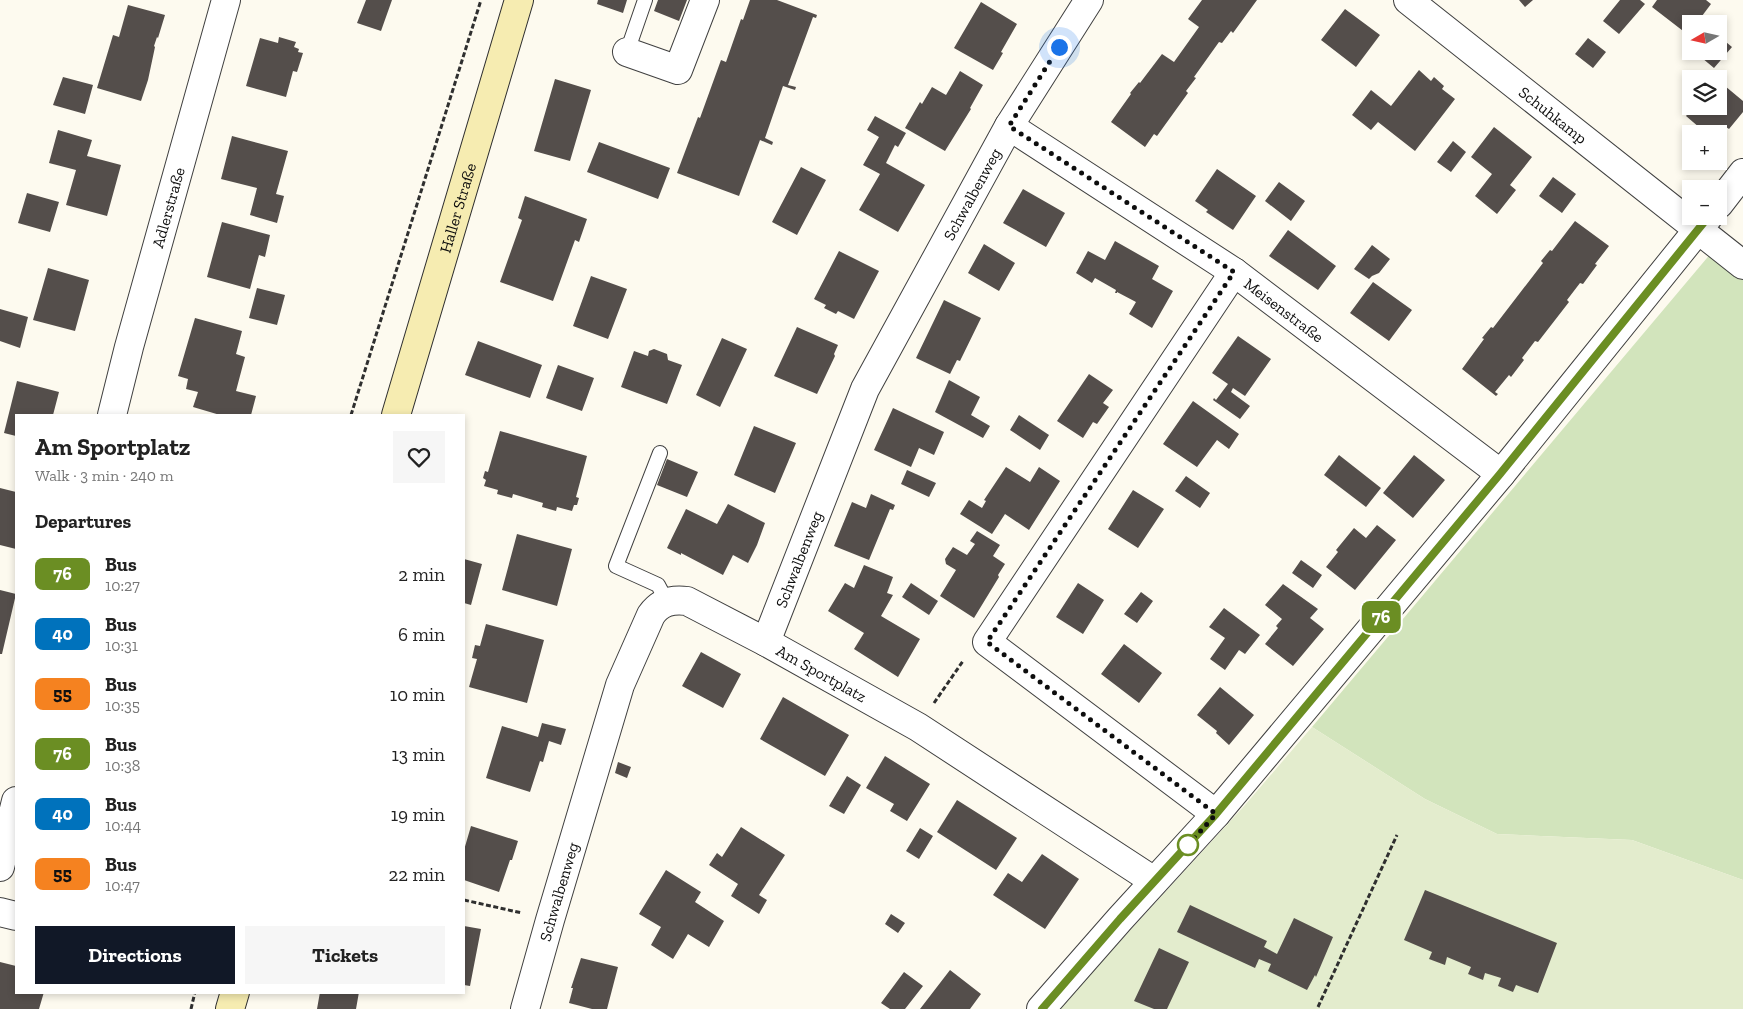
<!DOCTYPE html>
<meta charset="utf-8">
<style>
body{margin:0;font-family:"Zilla Slab",serif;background:#f6f6f6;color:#222;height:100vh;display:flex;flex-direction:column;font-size:19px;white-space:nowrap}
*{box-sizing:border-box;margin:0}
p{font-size:16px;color:#767676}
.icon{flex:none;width:28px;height:28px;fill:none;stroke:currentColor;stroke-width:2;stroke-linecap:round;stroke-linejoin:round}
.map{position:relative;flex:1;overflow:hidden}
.sheet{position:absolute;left:15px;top:414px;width:450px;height:580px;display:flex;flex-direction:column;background:#fff;border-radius:0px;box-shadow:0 2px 8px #0003}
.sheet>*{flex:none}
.badge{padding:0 10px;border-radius:8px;font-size:18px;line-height:32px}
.needle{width:32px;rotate:261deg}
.tools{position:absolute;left:1682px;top:15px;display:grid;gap:10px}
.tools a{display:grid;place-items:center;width:45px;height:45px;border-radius:0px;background:#fff;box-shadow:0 2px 8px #0003;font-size:25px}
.you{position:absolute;width:25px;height:25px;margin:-12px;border:4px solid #fff;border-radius:50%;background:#1a73e8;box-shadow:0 0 0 8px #1a73e833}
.map>.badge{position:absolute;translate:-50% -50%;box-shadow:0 0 0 2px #fff}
h2{padding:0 20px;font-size:19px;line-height:45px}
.round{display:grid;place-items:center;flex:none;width:52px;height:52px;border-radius:0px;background:#f6f6f6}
.summary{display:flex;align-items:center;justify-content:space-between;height:85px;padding:0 20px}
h1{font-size:24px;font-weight:700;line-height:38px}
.cta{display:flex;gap:10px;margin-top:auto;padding:10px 20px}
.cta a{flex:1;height:58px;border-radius:0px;background:#111827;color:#fff;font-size:20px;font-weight:700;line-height:58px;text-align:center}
.cta a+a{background:#f6f6f6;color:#222}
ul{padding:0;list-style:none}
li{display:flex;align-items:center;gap:15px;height:60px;padding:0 20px}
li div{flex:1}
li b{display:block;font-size:19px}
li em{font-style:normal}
li .badge{min-width:55px;font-weight:700;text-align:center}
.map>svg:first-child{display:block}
</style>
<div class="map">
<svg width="1743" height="1009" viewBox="0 0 1743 1009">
<rect width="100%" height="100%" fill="#fdfaef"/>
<path fill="#d2e4bc" d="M 1712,252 L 1743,277 L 1743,880 L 1632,840 L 1497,834 L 1425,799 L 1312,727 Z"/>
<path fill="#e3eccd" d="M 1312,727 L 1425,799 L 1497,834 L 1632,840 L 1743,880 L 1743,1009 L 1058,1009 L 1245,805 Z"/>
<path fill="#544e4b" d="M 366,0 L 392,0 L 381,31 L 357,23 Z
M 598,0 L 627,0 L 623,13 L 597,4 Z
M 658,0 L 687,0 L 679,21 L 654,11 Z
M 750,0 L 777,0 L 817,15 L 816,18 L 813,17 L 788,85 L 796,87 L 795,90 L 783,86 L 765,138 L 773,142 L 772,145 L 760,140 L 739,196 L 677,173 L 698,117 L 700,118 L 721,60 L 726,62 L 741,19 L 743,20 Z
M 1202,0 L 1257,0 L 1233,33 L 1231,31 L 1222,43 L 1219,42 L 1194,77 L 1196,78 L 1186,91 L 1188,93 L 1157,136 L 1154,134 L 1145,147 L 1111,122 L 1131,94 L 1130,93 L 1139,82 L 1140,83 L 1162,54 L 1174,62 L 1199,27 L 1188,19 Z
M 1519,0 L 1533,0 L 1525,7 Z
M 1620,0 L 1640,0 L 1645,4 L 1619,34 L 1603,21 Z
M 1657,0 L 1706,0 L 1711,4 L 1696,24 L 1691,24 L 1691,29 L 1687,34 L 1652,7 Z
M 981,2 L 1017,24 L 1001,52 L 1003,53 L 993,70 L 954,48 Z
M 128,5 L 165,15 L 158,38 L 157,37 L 154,46 L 155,47 L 148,80 L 141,101 L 97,88 L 113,35 L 119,37 Z
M 1345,9 L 1380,35 L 1356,67 L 1321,40 Z
M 279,37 L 296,42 L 294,47 L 299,49 L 298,52 L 303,53 L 297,72 L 293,71 L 286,97 L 246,86 L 260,38 L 278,43 Z
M 1720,37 L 1732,47 L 1714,68 L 1702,58 L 1707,51 L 1719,51 Z
M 1588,38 L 1606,52 L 1593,68 L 1575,54 Z
M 1419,70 L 1431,81 L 1434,77 L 1444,86 L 1442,89 L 1455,99 L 1415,151 L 1378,122 L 1371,130 L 1352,115 L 1371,90 L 1391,106 Z
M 960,71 L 983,85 L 970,108 L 971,109 L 945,151 L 905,128 L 920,102 L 922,104 L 932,87 L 946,95 Z
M 63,77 L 93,85 L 85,114 L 53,105 Z
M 555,79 L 591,90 L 570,161 L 534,151 Z
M 1719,81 L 1743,101 L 1743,112 L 1729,129 L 1726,127 L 1719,137 L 1719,134 L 1707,134 L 1686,116 L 1694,106 L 1719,106 Z
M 875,116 L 906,133 L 898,147 L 895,145 L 886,163 L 925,185 L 898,232 L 859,210 L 880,174 L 863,165 L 879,137 L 867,130 Z
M 1494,127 L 1532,157 L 1510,185 L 1516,190 L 1497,214 L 1475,196 L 1492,174 L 1471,157 Z
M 58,130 L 92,140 L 87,156 L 121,165 L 107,216 L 66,205 L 76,170 L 49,163 Z
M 232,136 L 288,151 L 276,194 L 284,196 L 277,223 L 250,215 L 257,188 L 221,179 Z
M 1453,141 L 1466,152 L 1451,172 L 1437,162 Z
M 599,142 L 670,168 L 658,199 L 587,172 Z
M 801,167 L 826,180 L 797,235 L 772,222 Z
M 1217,169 L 1256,196 L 1233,230 L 1206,212 L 1208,210 L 1195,201 Z
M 1553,177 L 1576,194 L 1562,213 L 1539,196 Z
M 1279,182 L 1305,201 L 1291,221 L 1265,201 Z
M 1023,189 L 1065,213 L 1046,247 L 1003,223 Z
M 27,193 L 59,202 L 50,232 L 18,223 Z
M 525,196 L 587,219 L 579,242 L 575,240 L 553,301 L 500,282 L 522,220 L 518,218 Z
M 1575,221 L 1609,246 L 1595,264 L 1597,265 L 1583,284 L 1580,283 L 1567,300 L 1569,302 L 1538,342 L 1535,341 L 1522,358 L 1524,360 L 1511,377 L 1509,375 L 1495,392 L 1498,394 L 1496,396 L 1462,369 L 1484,339 L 1482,338 L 1491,327 L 1493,328 L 1543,263 L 1541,261 L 1550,250 L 1552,251 Z
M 222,222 L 270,235 L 265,257 L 259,255 L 250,289 L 207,277 Z
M 1288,230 L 1336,266 L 1318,290 L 1269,256 Z
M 1115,241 L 1159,266 L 1152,279 L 1173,291 L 1152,328 L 1129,314 L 1136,302 L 1117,292 L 1117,293 L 1115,293 L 1116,290 L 1095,278 L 1092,283 L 1076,273 L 1088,251 L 1105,260 Z
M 984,244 L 1015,263 L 999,291 L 968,273 Z
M 1372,245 L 1390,259 L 1379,273 L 1372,276 L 1369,279 L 1354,269 Z
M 839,251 L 879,271 L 854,319 L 838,311 L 836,314 L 824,308 L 826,305 L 814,299 Z
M 48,268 L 89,280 L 75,331 L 33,320 Z
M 591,276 L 627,289 L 608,339 L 573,326 Z
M 1373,282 L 1412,310 L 1389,341 L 1350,313 Z
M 257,288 L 285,295 L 277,325 L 249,318 Z
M 944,300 L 981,318 L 960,361 L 957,360 L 950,374 L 916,358 Z
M 0,309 L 28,317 L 20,348 L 0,341 Z
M 195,318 L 242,331 L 236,354 L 245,357 L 236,391 L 256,396 L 251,415 L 220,415 L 193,407 L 198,392 L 186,389 L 188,379 L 178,376 Z
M 797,327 L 838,345 L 834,354 L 835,356 L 817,394 L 774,376 Z
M 1238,336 L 1271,359 L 1245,396 L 1233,388 L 1231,392 L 1250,406 L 1240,419 L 1213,400 L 1214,398 L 1216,400 L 1228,384 L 1212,373 Z
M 722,338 L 747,349 L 720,407 L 696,395 Z
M 478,341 L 542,365 L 530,398 L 465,375 Z
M 654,349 L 667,354 L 668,360 L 682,365 L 667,404 L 621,387 L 634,351 L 648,356 L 649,351 Z
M 558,365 L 594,378 L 582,411 L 546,398 Z
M 1089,374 L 1113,390 L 1103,403 L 1109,407 L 1097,424 L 1093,422 L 1083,438 L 1057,421 Z
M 949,380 L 980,397 L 971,415 L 990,426 L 983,438 L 935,412 Z
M 17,381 L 59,392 L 53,415 L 16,415 L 16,436 L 4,433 Z
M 1193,401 L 1239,434 L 1229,449 L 1217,440 L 1197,467 L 1163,444 Z
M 893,408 L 944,432 L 934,455 L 919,448 L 911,467 L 874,450 Z
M 1019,415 L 1049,435 L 1040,450 L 1010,430 Z
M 754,426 L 796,443 L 775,493 L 734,475 Z
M 500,431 L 587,456 L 576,497 L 579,498 L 577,505 L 574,505 L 572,511 L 557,507 L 556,511 L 542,507 L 543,503 L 513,494 L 512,498 L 497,494 L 498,490 L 484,486 L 486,480 L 483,478 L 485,471 L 488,472 Z
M 1339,455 L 1381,488 L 1366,507 L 1324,475 Z
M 1414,455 L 1445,480 L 1413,518 L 1383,493 Z
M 667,459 L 698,472 L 687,497 L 657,485 Z
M 1006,467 L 1030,482 L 1039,467 L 1060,481 L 1029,530 L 1005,514 L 992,534 L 960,514 L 969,500 L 982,508 L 986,501 L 984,500 Z
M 907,470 L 936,483 L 929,497 L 901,484 Z
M 1186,476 L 1210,493 L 1200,508 L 1175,491 Z
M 0,488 L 16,492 L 16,549 L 0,545 Z
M 1133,490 L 1164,509 L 1138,548 L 1108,529 Z
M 871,494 L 895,505 L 893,510 L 890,509 L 869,560 L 834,546 L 852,502 L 866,508 Z
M 728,504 L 765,523 L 757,545 L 748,563 L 733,555 L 723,575 L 681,553 L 681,555 L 667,548 L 686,509 L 717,524 Z
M 1377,525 L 1396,540 L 1355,590 L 1326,567 L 1338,552 L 1336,550 L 1354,528 L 1366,538 Z
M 977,531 L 1000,545 L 993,556 L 1005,564 L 998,575 L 999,577 L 974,618 L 940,596 L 956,570 L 946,564 L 945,559 L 953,547 L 967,555 L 975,544 L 970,541 Z
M 517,534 L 572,549 L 557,606 L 502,590 Z
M 464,559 L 482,564 L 471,605 L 464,603 Z
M 1301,560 L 1322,575 L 1313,588 L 1292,573 Z
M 864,565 L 893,577 L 887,593 L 893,595 L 881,616 L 920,639 L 898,677 L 854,649 L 864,633 L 828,611 L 845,583 L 854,588 Z
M 911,583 L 938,601 L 929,615 L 902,597 Z
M 1078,583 L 1104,600 L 1083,634 L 1056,617 Z
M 1283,584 L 1318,609 L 1310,618 L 1324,629 L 1293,666 L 1265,644 L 1278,628 L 1276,626 L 1282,619 L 1265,605 Z
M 0,590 L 16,594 L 2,654 L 0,654 Z
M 1141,592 L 1153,601 L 1137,623 L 1124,614 Z
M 1224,608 L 1260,635 L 1245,654 L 1239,650 L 1225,670 L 1210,659 L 1225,638 L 1209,627 Z
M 486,624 L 544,640 L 527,703 L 469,687 L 477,659 L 472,658 L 475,645 L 480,646 Z
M 1124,644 L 1162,673 L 1139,703 L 1101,674 Z
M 701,652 L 741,674 L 723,708 L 682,686 Z
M 1220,687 L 1254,715 L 1229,745 L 1216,733 L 1217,731 L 1197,715 Z
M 783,697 L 849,735 L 825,776 L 760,739 Z
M 542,723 L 566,729 L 561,745 L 549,741 L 543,762 L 540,761 L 530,792 L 486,778 L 502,726 L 538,737 Z
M 885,756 L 930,784 L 907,821 L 890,811 L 894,804 L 866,788 Z
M 618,762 L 631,767 L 627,778 L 615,773 Z
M 847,776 L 861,785 L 844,814 L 829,806 Z
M 957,800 L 1017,838 L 996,870 L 937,832 Z
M 471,826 L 518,841 L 512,860 L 510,860 L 499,892 L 464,880 L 464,850 Z
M 741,827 L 785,855 L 759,895 L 767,900 L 759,914 L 731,896 L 738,884 L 709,865 L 717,853 L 722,857 Z
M 920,828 L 933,836 L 919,859 L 906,851 Z
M 1042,854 L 1079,879 L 1045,929 L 993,895 L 1008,873 L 1022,882 Z
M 666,870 L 701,892 L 695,902 L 724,921 L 709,947 L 688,934 L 673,959 L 651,945 L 661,927 L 639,914 Z
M 1425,890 L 1557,943 L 1538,993 L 1516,985 L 1513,992 L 1498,986 L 1501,978 L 1485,973 L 1483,980 L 1468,974 L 1471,967 L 1447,957 L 1445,965 L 1429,959 L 1432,952 L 1404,940 Z
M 1190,905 L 1267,941 L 1264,947 L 1277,954 L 1294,918 L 1333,937 L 1316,977 L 1315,975 L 1307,990 L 1268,971 L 1271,964 L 1259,959 L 1255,968 L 1177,932 Z
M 891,914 L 905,923 L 898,933 L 885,924 Z
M 464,926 L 481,929 L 470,986 L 464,985 Z
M 1159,948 L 1189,962 L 1167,1009 L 1154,1009 L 1134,1001 Z
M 581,958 L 618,967 L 607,1009 L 592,1009 L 569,1003 L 573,988 L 571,988 Z
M 0,962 L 16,966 L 16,992 L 44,992 L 39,1009 L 0,1009 Z
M 950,970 L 981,994 L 970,1009 L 920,1009 Z
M 904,972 L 923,986 L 905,1009 L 890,1009 L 881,1003 Z
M 320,992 L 359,992 L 356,1009 L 317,1009 Z"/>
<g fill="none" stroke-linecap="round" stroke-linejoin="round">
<g stroke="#404040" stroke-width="16">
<path id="service" d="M 627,52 L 645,0
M 660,453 L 616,566 L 658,585 L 667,602"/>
</g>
<g stroke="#404040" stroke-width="30">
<g id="minor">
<path id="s1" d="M 1408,0 L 1743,265"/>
<path d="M 627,52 L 678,70 L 705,0"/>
<path id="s2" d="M 1009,126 L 1234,272 L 1501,474"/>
<path d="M 1719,204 L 1743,173"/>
<path id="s3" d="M 112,415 L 129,347 L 226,0"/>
<path id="s4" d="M 766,642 L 865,389 L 1009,126 L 1089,0"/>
<path d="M 1216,814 L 987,642 L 1234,272"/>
<path d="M 0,867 L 16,801"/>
<path d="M 0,912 L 16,916"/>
<path id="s5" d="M 525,1009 L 550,920 L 620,685 L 651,615 C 660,602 672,599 687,601 L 766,642 L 918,727 L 1154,881"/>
<path d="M 1041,1009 L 1120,919 L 1216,814 L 1501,474 L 1709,216"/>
</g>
</g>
<g stroke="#2f2f2f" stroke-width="30">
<g id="secondary">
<path id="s6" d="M 396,415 L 519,0"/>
<path d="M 230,1009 L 235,992"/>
</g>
</g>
<path stroke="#2f2f2f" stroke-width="3" stroke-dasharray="5 2.5" stroke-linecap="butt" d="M 351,415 L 481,0
M 934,703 L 963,661
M 464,900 L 522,913
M 1318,1007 L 1397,835
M 191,1009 L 195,992"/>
<use href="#service" stroke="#fff" stroke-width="14"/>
<use href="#minor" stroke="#fff" stroke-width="28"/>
<use href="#secondary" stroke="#f6ecb1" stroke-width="28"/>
</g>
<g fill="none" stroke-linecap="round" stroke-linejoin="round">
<g stroke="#fff" stroke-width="11">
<path id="line" d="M 1042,1009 L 1120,919 L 1216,814 L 1500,474 L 1709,216"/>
</g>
<use href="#line" stroke="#6b8e23" stroke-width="8"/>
<path stroke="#0d0d0d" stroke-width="5" stroke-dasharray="0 9" d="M 1059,47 L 1009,126 L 1234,272 L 987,642 L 1216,814 L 1188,845"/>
</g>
<circle fill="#fff" stroke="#6b8e23" stroke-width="2.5" cx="1188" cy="845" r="10"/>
<g text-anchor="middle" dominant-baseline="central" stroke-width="5" stroke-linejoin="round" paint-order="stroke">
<g font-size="16" fill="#0d0d0d" stroke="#fff">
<text stroke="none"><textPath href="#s1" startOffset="185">Schuhkamp</textPath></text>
<text stroke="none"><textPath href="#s4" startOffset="494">Schwalbenweg</textPath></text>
<text stroke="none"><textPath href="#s3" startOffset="215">Adlerstraße</textPath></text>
<text stroke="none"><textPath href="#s6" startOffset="216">Haller Straße</textPath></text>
<text stroke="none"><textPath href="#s2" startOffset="331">Meisenstraße</textPath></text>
<text stroke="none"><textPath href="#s4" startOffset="89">Schwalbenweg</textPath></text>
<text stroke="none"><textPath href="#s5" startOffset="608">Am Sportplatz</textPath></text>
<text stroke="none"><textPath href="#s5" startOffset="122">Schwalbenweg</textPath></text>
</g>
</g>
</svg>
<div class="tools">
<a><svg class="needle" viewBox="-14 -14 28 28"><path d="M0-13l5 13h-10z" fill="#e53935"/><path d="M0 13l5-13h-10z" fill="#767676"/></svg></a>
<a><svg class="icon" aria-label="layers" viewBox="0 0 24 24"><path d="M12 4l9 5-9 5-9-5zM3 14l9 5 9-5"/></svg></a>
<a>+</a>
<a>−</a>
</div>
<div class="you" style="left:1059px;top:47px"></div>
<b class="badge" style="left:1381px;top:617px;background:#6b8e23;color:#fff">76</b>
<section class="sheet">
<div class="summary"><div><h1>Am Sportplatz</h1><p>Walk · 3 min · 240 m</p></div><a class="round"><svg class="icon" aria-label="heart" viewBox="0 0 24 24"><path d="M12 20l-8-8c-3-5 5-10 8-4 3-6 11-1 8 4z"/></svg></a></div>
<h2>Departures</h2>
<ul>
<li><span class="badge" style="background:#6b8e23;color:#fff">76</span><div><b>Bus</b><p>10:27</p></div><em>2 min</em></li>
<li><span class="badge" style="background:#0072bc;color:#fff">40</span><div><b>Bus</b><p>10:31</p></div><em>6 min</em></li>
<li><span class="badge" style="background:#f58220;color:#111">55</span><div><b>Bus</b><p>10:35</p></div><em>10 min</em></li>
<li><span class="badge" style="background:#6b8e23;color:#fff">76</span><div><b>Bus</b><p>10:38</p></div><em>13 min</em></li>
<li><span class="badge" style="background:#0072bc;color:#fff">40</span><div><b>Bus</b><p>10:44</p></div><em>19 min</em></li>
<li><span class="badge" style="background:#f58220;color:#111">55</span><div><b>Bus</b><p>10:47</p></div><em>22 min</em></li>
</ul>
<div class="cta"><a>Directions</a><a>Tickets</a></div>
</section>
</div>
